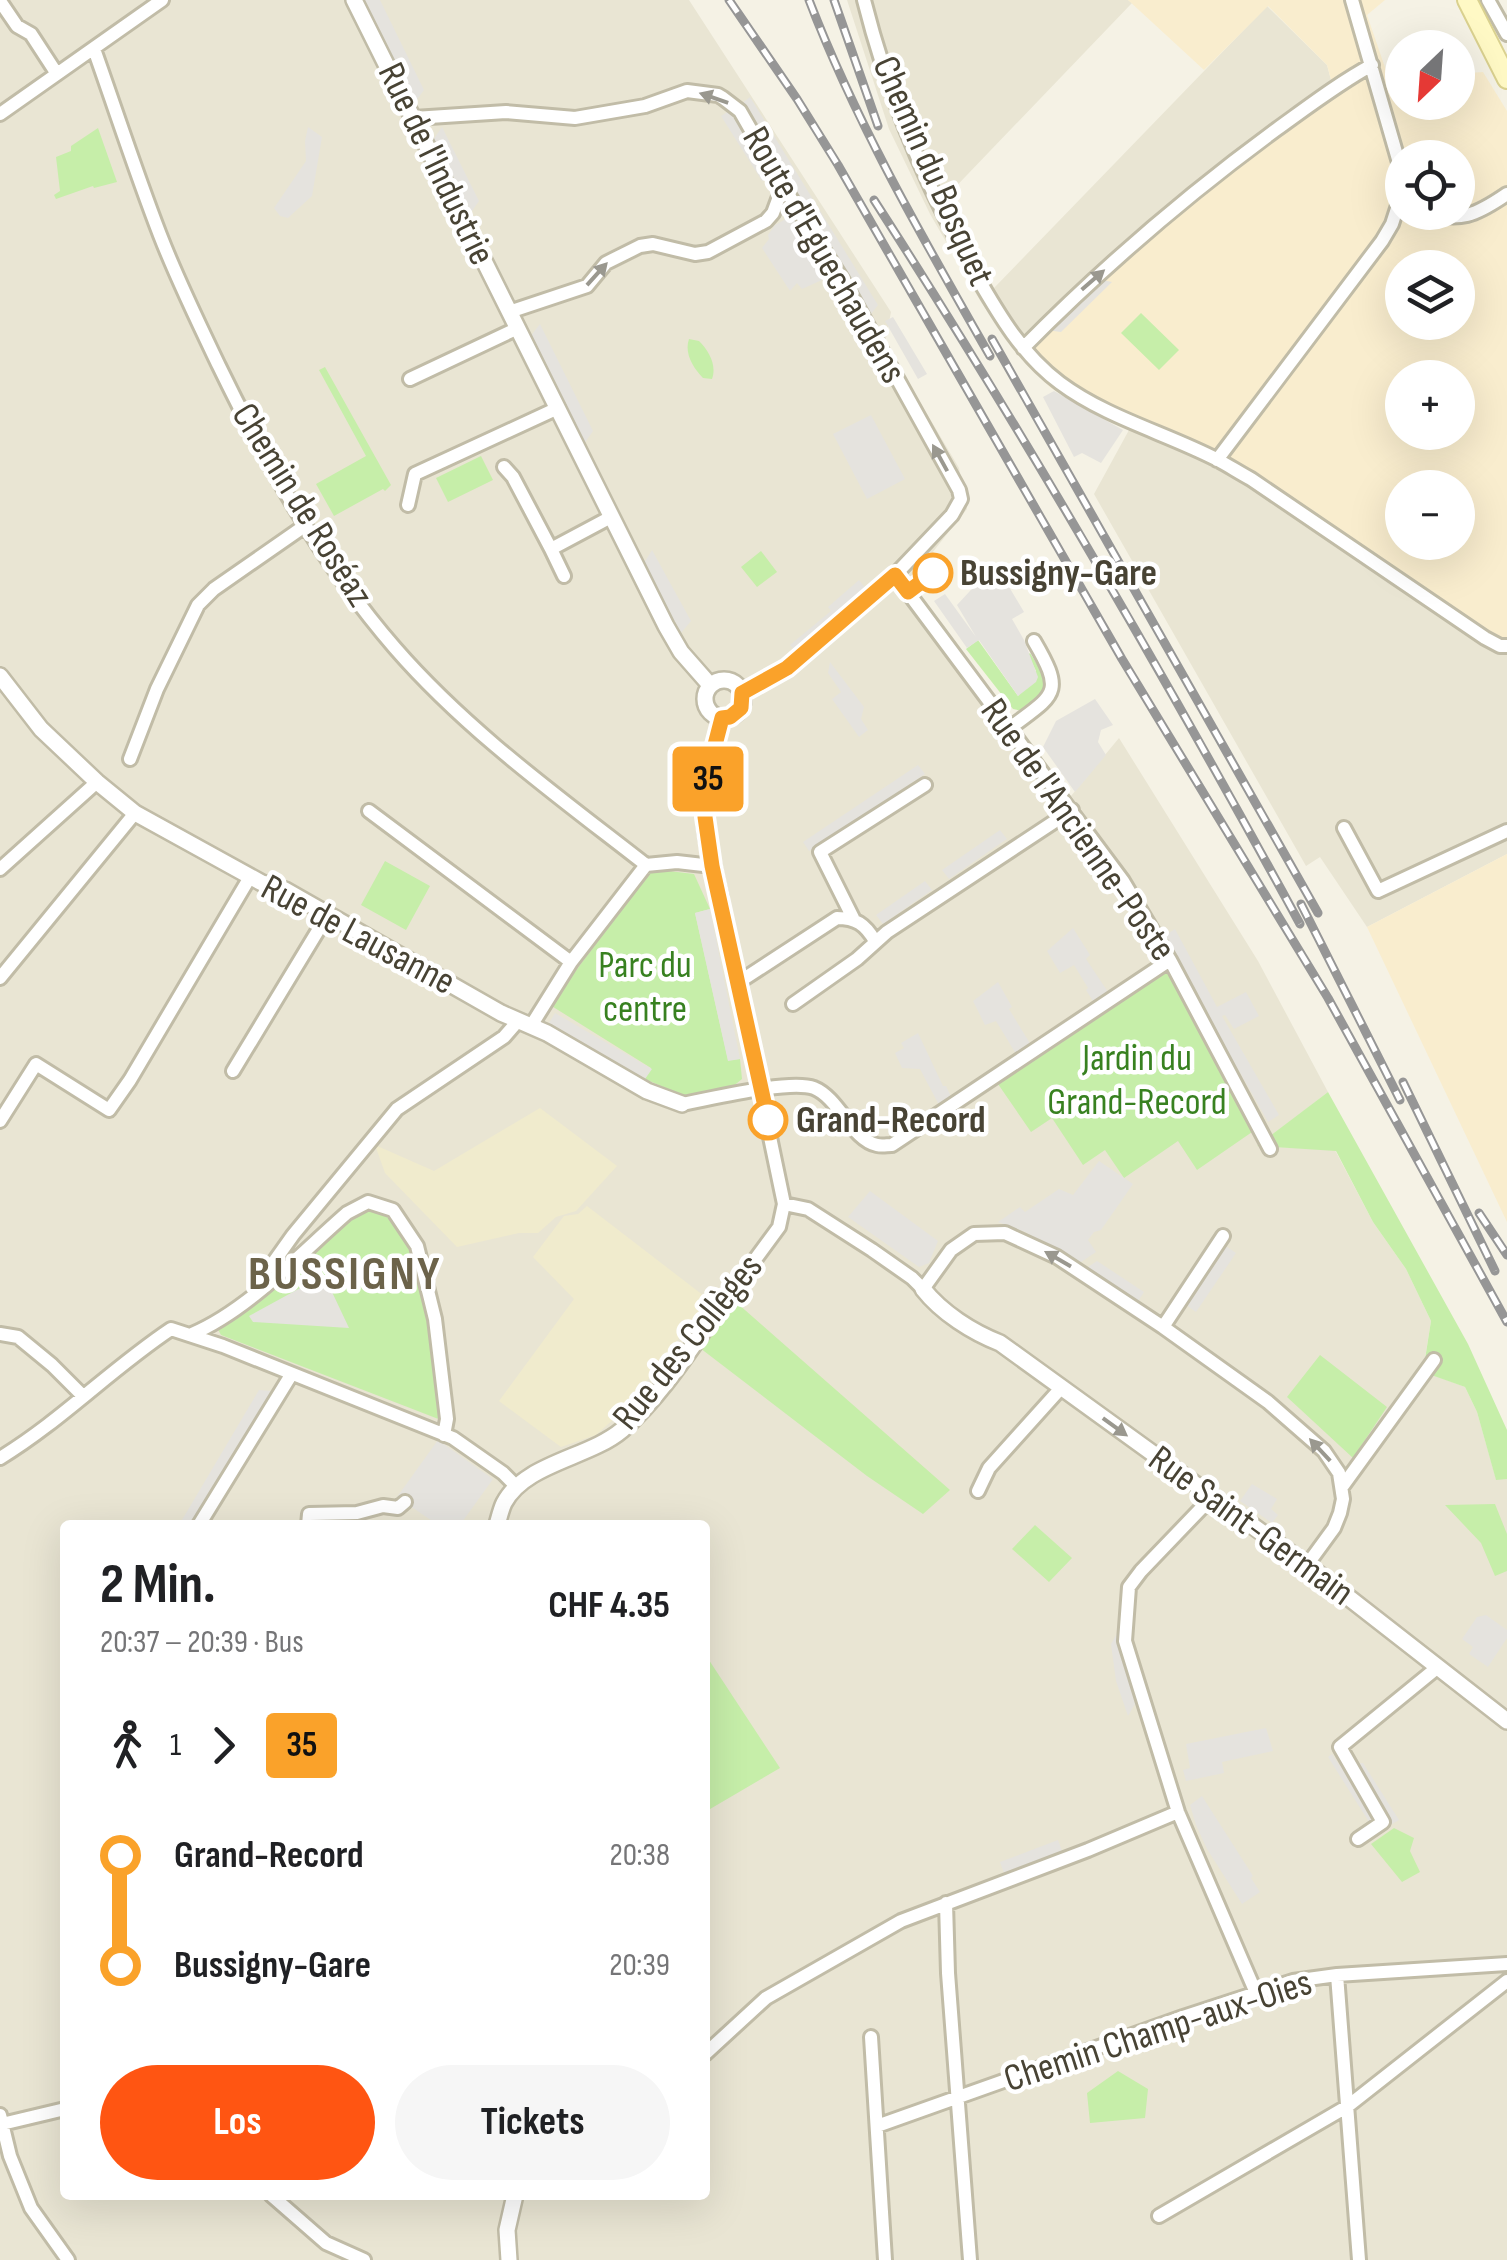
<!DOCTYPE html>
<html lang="de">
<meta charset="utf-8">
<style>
body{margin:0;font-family:"Sofia Sans Condensed",sans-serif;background:#f6f6f6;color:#202124;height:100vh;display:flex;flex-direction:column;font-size:38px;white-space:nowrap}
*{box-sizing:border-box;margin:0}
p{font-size:32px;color:#757577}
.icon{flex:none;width:55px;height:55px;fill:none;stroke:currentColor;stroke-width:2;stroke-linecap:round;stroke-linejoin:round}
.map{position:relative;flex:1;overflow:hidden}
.sheet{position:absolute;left:60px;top:1520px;width:650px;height:680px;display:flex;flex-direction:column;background:#fff;border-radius:10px;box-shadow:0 10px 40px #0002}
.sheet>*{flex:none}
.badge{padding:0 20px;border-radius:8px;font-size:35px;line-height:65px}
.needle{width:65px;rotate:205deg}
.tools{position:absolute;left:1385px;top:30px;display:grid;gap:20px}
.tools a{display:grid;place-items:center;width:90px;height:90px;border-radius:50%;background:#fff;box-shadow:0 10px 40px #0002;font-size:50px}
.map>.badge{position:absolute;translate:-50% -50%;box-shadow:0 0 0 5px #fff}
.legs{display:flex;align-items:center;gap:15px;height:110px;padding:0 40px;font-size:32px}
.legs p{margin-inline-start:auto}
.headline{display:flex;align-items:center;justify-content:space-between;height:170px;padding:0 40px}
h1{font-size:55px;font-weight:700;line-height:75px}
.cta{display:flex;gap:20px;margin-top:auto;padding:20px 40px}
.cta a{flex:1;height:115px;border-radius:60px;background:#ff5512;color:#fff;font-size:40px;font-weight:700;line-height:115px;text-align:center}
.cta a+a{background:#f6f6f6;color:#202124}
ul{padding:0 40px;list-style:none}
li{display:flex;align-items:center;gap:35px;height:110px;font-size:38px}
li i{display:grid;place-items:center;width:15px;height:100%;margin:0 12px;background:currentColor}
li i::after{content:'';width:25px;height:25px;margin:-12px;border:8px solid;border-radius:50%;background:#fff}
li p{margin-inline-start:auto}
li:first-child i{background:linear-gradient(#0000 50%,currentColor 0)}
li:last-child i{background:linear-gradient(currentColor 50%,#0000 0)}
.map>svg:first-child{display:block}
</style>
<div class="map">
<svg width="1507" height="2260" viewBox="0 0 1507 2260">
<rect width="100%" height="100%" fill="#f5f2e5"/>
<path fill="#e9e5d3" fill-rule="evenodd" d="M 0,0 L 689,0 L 891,312 L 885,343 L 959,468 L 967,509 L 901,592 L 1071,796 L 1119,738 L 1258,961 L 1328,1092 L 1258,1146 L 1335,1150 L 1373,1222 L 1406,1269 L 1431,1321 L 1423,1371 L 1465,1387 L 1477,1412 L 1496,1479 L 1507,1479 L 1507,2260 L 0,2260 ZM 65,1525 L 705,1525 L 705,2195 L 65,2195 Z
M 847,0 L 1128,0 L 1132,3 L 944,199 L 994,288 L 1267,6 L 1327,65 L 1336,99 L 1221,175 L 1100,276 L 1018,354 L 981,302 L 930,214 L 889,129 Z
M 1140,426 L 1217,460 L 1370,552 L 1507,650 L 1507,854 L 1367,927 L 1320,857 L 1306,866 L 1094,494 L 1129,430 Z"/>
<path fill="#f9edce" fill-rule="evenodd" d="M 1128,0 L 1385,0 L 1367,15 L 1389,79 L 1402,79 L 1402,102 L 1458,102 L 1458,74 L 1483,72 L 1507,111 L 1507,650 L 1370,552 L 1217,460 L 1140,426 L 1129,430 L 1051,388 L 1018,354 L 1100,276 L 1221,175 L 1336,98 L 1327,65 L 1268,6 L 1204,70 ZM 1402,158 L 1458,158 L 1458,212 L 1402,212 ZM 1402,268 L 1458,268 L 1458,322 L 1402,322 ZM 1402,378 L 1458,378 L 1458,432 L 1402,432 ZM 1402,488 L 1458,488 L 1458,542 L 1402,542 Z
M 1507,854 L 1507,1222 L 1367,927 Z"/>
<path fill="#f0ebcd" d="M 540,1108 L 617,1166 L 576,1211 L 556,1217 L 538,1233 L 519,1233 L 457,1247 L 385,1173 L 375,1145 L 434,1171 Z
M 587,1206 L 708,1299 L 628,1406 L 596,1435 L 561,1447 L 499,1401 L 574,1299 L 533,1257 L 564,1216 L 578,1214 Z"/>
<path fill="#c6eea9" d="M 98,128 L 117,182 L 94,188 L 93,186 L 56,199 L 54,195 L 60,191 L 56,157 L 71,151 L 71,146 Z
M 1141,313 L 1179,350 L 1159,370 L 1121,333 Z
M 689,339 L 699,341 C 709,351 717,365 712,379 L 703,378 C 693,368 684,353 689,339 Z
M 325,367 L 391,485 L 385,491 L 383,489 L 334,516 L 316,484 L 366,456 L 319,370 Z
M 481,456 L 493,480 L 448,502 L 436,478 Z
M 761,551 L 777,572 L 757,587 L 741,567 Z
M 978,640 L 1018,696 L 1036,671 L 1028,655 L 1030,653 C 1049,682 1051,690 1022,711 L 1013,709 L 966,649 Z
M 385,861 L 430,886 L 406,930 L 361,905 Z
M 652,869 L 694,874 L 710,909 L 695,913 L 728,1060 L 740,1059 L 742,1079 L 731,1088 L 684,1096 L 645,1079 L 651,1068 L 550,1005 Z
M 1168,970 L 1255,1130 L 1197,1170 L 1178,1141 L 1124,1178 L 1105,1150 L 1083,1165 L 1052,1118 L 1031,1132 L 998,1084 Z
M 1328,1092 L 1468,1344 L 1507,1430 L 1507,1479 L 1496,1480 L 1477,1412 L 1465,1387 L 1423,1372 L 1431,1321 L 1406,1269 L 1373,1222 L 1336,1151 L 1257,1146 Z
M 364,1209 L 381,1210 L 397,1222 L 410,1248 L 431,1331 L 441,1420 L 221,1335 L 215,1324 L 352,1214 Z
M 737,1303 L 950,1490 L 923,1514 L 867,1476 L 700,1348 Z
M 1320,1355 L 1387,1407 L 1353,1458 L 1287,1397 Z
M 1495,1504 L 1507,1534 L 1507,1571 L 1495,1576 L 1481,1543 L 1445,1505 Z
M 1035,1525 L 1072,1558 L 1049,1582 L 1012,1549 Z
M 705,1654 L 780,1768 L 705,1812 Z
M 1394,1828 L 1414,1838 L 1410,1851 L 1420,1872 L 1402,1882 L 1371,1844 Z
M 1118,2071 L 1148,2089 L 1145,2118 L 1090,2123 L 1087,2093 Z"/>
<path fill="#e5e3de" d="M 364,0 L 380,0 L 424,90 L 415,102 Z
M 750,97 L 878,305 L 871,314 L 741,104 Z
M 729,111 L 771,176 L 762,181 L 721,116 Z
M 308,127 L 322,137 L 312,196 L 288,218 L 280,216 L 274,208 L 306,161 L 305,141 Z
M 442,127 L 479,201 L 470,214 L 433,140 Z
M 795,214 L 826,265 L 817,271 L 822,280 L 802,289 L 797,283 L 790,291 L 762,248 L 769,239 L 768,235 L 775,225 Z
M 1098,279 L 1112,282 L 1061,332 L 1046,330 Z
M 840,291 L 869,347 L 861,351 L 830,293 Z
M 893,317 L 927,374 L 918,379 L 885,321 Z
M 540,324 L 593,431 L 584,444 L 530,337 Z
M 1054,391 L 1123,430 L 1101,463 L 1082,453 L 1074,457 L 1043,397 Z
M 871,415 L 905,479 L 867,499 L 833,434 Z
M 652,550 L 691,621 L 681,633 L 644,563 Z
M 1002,575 L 1024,612 L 1012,619 L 1024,640 L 1038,677 L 1036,682 L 1018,696 L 979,640 L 967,648 L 934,601 L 945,594 L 976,637 L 957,605 L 981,579 Z
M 859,580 L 866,589 L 795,651 L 790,645 L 831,611 L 828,607 Z
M 830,662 L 864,707 L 861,719 L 868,730 L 859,737 L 832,699 L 841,692 L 828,673 Z
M 1095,699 L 1113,725 L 1101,730 L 1098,742 L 1106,755 L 1075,792 L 1043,747 L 1056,721 Z
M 918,765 L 925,774 L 809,851 L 803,842 Z
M 1000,830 L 1007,839 L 949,879 L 942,870 Z
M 925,881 L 932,890 L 883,924 L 876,915 Z
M 710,909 L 740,1059 L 728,1061 L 695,913 Z
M 1073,928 L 1090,955 L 1086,959 L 1108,992 L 1093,1001 L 1086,990 L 1088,988 L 1074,965 L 1060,973 L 1047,951 Z
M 1175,929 L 1217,1007 L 1246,992 L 1259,1016 L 1234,1029 L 1225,1015 L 1222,1016 L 1279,1115 L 1268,1122 L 1163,937 Z
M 998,982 L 1012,1007 L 1009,1009 L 1031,1045 L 1016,1054 L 996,1021 L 985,1025 L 973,1001 Z
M 555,1013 L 652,1069 L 645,1079 L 549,1023 Z
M 918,1033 L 943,1086 L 946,1086 L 952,1099 L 939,1105 L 920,1069 L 902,1068 L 895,1053 L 904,1048 L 901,1043 Z
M 1099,1161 L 1133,1184 L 1101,1230 L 1094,1232 L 1088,1240 L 1096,1252 L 1081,1262 L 1025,1232 L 998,1222 L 1020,1207 L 1025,1212 L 1059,1189 L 1073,1195 Z
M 870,1191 L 938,1241 L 929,1263 L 919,1267 L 848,1217 Z
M 1214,1238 L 1236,1253 L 1196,1312 L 1174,1297 Z
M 1097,1261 L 1144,1292 L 1137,1303 L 1085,1269 Z
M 324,1275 L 349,1328 L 253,1322 L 249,1316 Z
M 259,1390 L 272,1391 L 194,1525 L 179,1525 Z
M 438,1440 L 493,1479 L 460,1525 L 438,1525 L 397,1497 Z
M 1252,1484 L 1277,1499 L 1271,1509 L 1278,1515 L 1272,1523 L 1240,1501 Z
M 1486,1615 L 1507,1630 L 1507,1638 L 1488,1667 L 1469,1654 L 1473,1647 L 1462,1639 L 1477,1617 Z
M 1119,1630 L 1135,1704 L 1128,1716 L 1116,1681 L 1111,1644 Z
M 1266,1728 L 1273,1751 L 1222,1762 L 1224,1773 L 1186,1781 L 1183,1770 L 1190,1768 L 1186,1744 Z
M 1332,1754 L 1340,1766 L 1363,1763 L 1399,1820 L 1378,1832 L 1369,1822 L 1328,1757 Z
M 1202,1796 L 1253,1876 L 1251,1878 L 1260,1892 L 1242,1904 L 1207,1849 L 1196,1825 L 1190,1805 Z
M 1058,1840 L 1062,1851 L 1004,1873 L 1000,1862 Z"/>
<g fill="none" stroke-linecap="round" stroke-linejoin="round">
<g stroke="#c1bca7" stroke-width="18">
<path id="minor" d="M 864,0 C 888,96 928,190 976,275 C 999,315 1023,356 1060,383 C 1107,418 1166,433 1218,460 C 1229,466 1240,473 1251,479 L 1485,638 L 1500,646 L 1507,646
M 1352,0 L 1402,173
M 1488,0 L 1507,34
M 0,1 L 17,26 L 31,34 L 57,74
M 94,49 C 116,111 136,173 160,235 C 177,279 198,322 219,366 C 267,465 322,564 395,648 C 467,731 559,797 646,865
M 0,114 L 162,0
M 414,118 L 506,112 L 575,118 L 645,106 L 687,91 L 718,95 L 723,98 L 740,111 L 783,186 L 842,279 L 959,490 L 961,499 L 952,515 L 895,575 L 787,668 L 742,693
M 1423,212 C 1461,222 1475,216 1507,194
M 509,312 L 587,286 L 606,263 L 640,246 L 653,244 L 695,254 L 708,252 L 766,221 L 773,213 L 783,186
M 1023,348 C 1102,268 1187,195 1277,129 C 1309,106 1339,83 1372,65
M 410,379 L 518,328
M 1217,460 L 1382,241 L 1392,224 L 1402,193
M 504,467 L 513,477 L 551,549
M 408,505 L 415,474 L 558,408
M 895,575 L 1123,881 L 1170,960 L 1270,1149
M 564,576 L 551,549 L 611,517
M 1010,728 C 1055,694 1065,694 1034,641
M 130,759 L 157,689 L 198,605 L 214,589 L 306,525
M 369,811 L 571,962
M 1344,828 L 1378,891 L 1507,831
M 646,865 L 677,862 L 712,866
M 0,869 L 97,782
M 853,918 L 820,852 L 925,785
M 0,978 L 135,813
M 739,982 L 837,918 C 856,918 865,924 875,941
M 793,1004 L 857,959 L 887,932 L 1072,810
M 531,1026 L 571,962 L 646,865
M 233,1071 L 328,914
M 682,1104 C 710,1099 790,1079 814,1088 C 839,1098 852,1140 877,1145 C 882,1146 887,1145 892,1145 L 1170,960
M 0,1121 L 36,1064 L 109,1110 L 130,1080 L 250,877
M 784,1204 L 808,1209 L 872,1250 L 912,1278 L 923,1289 L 951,1250 L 974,1234 L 1005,1233 L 1057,1257 L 1163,1327 L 1268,1402 L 1324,1451 L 1339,1473 L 1343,1499 L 1340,1513 L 1334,1528 L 1307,1565
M 271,1266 L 293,1235 L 397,1109 L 504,1037 L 517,1022
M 715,1314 L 779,1227 L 784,1204 L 720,898
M 1163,1327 L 1223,1236
M 0,1334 L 18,1337 L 52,1365 L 83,1396
M 192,1334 C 247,1311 301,1253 347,1213 L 368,1202 L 393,1210 L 417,1246 L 435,1319 L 447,1419 L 444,1435
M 0,1458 C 61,1421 111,1369 171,1329 L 223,1346 L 453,1438 L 503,1473 L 516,1486
M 1342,1487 L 1434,1360
M 978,1491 L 989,1468 L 1061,1388
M 1212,1497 L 1141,1571 L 1129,1587 L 1125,1641 L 1178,1812 L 1256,1993
M 199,1525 L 291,1375
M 308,1525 L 309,1514 L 357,1513 L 383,1506 L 398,1508 L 405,1502
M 1358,1839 L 1383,1822 L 1340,1747 L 1438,1667
M 946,1903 L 948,1973 L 970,2260
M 1337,1975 L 1359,2260
M 871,2037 L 885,2260
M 705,2054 L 766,1998 L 901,1921 L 1088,1850 L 1178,1812
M 0,2115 L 10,2156 L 31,2208 L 68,2260
M 2,2124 L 65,2109
M 877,2126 L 1183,2017 L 1293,1981 L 1337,1975 L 1507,1964
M 271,2195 L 326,2243 L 364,2260
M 1159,2216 L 1348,2106 L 1507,1981"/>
</g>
<g stroke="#c1bca7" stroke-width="20">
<path id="tertiary" d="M 354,0 L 666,626 L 681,652 L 710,685
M 0,676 L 41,729 L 97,782 L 135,813 L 262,883 L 285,890 L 501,1013 L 547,1033 L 647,1091 L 682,1104
M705 699a19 19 0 1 1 38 0a19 19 0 1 1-38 0Z
M 720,898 C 714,872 707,846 705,820 C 703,785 714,751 722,718
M 923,1289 C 942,1313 972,1332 1000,1343 L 1307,1565 L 1507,1721
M 497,1525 C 499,1518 501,1509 504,1503 C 525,1463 589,1458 622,1430 C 659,1398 687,1354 715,1314
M 509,2260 L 507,2230 L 515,2195"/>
</g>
<g stroke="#dad18f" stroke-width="22">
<path id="secondary" d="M 1467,0 L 1507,79"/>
</g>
<use href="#minor" stroke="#fff" stroke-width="12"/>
<use href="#tertiary" stroke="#fff" stroke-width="15"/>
<use href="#secondary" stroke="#fff9c5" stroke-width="18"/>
<g stroke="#969696" stroke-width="9">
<path id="rail" d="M 729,0 L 797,99 L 838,165 L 1122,659 L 1328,998 L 1507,1322
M 809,0 C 857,125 924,240 990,356
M 834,0 L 878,126
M 874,200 C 1026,436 1166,678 1300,924
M 992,339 L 1318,913
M 1301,904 L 1400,1100
M 1403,1082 L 1495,1271
M 1479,1213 L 1507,1255"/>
</g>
<use href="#rail" stroke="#fff" stroke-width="5" stroke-dasharray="15" stroke-linecap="butt"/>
</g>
<defs><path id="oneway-solid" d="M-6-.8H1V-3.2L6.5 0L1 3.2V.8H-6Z" transform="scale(2.5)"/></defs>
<g fill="#9a988f">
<use href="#oneway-solid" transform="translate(714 98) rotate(-161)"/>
<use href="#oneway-solid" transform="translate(597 274) rotate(-48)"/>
<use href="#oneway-solid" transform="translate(1093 280) rotate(-41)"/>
<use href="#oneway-solid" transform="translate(940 458) rotate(-119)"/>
<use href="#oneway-solid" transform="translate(1058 1259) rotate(-150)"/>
<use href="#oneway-solid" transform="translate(1115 1427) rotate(36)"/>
<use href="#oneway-solid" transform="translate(1320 1450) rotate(-133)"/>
</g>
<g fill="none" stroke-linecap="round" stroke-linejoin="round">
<g stroke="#fff" stroke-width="22">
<path id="line-1" d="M 768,1120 L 712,866 L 705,817 L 710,764 L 722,718 L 730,717 L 741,708 L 742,693 L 787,668 L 895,575 L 908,592 L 933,573"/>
</g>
<use href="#line-1" stroke="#faa22a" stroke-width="15"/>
</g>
<g fill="#fff" stroke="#faa22a" stroke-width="5">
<circle cx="933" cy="573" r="18"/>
<circle cx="768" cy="1120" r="18"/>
</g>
<g text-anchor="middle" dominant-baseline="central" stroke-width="9" stroke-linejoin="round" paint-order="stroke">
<g font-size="38" fill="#484334" stroke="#fff">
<text transform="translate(436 164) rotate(64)">Rue de l'Industrie</text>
<text transform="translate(933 171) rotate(66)">Chemin du Bosquet</text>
<text transform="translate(824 255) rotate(60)">Route d'Eguechaudens</text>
<text transform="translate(302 505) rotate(58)">Chemin de Roséaz</text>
<text transform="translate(1078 830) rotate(55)">Rue de l'Ancienne-Poste</text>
<text transform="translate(358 935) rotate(28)">Rue de Lausanne</text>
<text transform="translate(688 1342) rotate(-51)">Rue des Collèges</text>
<text transform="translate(1251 1526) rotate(36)">Rue Saint-Germain</text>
<text transform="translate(1158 2031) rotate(-18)">Chemin Champ-aux-Oies</text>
</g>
<g font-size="38" font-weight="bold" fill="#484334" stroke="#fff" text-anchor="start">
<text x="960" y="573">Bussigny-Gare</text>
<text x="796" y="1120">Grand-Record</text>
</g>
<g font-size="38" fill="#388120" stroke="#fff">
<text x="645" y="965">Parc du<tspan x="645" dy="44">centre</tspan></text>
<text x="1137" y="1058">Jardin du<tspan x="1137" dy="44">Grand-Record</tspan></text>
</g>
<g font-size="48" font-weight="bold" letter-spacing="2.5" fill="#6c634a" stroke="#fff">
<text x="345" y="1274">BUSSIGNY</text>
</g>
</g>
</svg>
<div class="tools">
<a><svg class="needle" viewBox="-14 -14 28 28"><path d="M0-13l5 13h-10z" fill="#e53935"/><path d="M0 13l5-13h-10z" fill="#757577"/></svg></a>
<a><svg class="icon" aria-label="locate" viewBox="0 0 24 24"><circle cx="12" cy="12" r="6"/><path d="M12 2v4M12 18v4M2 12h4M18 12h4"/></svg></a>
<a><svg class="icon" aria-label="layers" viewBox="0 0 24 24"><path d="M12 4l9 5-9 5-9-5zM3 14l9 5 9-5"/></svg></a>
<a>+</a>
<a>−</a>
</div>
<b class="badge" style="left:708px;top:779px;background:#faa22a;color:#111">35</b>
<section class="sheet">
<div class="headline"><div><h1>2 Min.</h1><p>20:37 – 20:39 · Bus</p></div><b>CHF 4.35</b></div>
<div class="legs"><svg class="icon" aria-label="walk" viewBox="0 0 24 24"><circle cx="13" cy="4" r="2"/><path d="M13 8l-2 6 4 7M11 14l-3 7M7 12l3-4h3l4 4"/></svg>1<svg class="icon" aria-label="forward" viewBox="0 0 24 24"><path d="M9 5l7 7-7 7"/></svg><b class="badge" style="background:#faa22a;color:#111">35</b></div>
<ul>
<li><i style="color:#faa22a"></i><b>Grand-Record</b><p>20:38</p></li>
<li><i style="color:#faa22a"></i><b>Bussigny-Gare</b><p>20:39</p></li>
</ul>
<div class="cta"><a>Los</a><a>Tickets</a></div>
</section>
</div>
